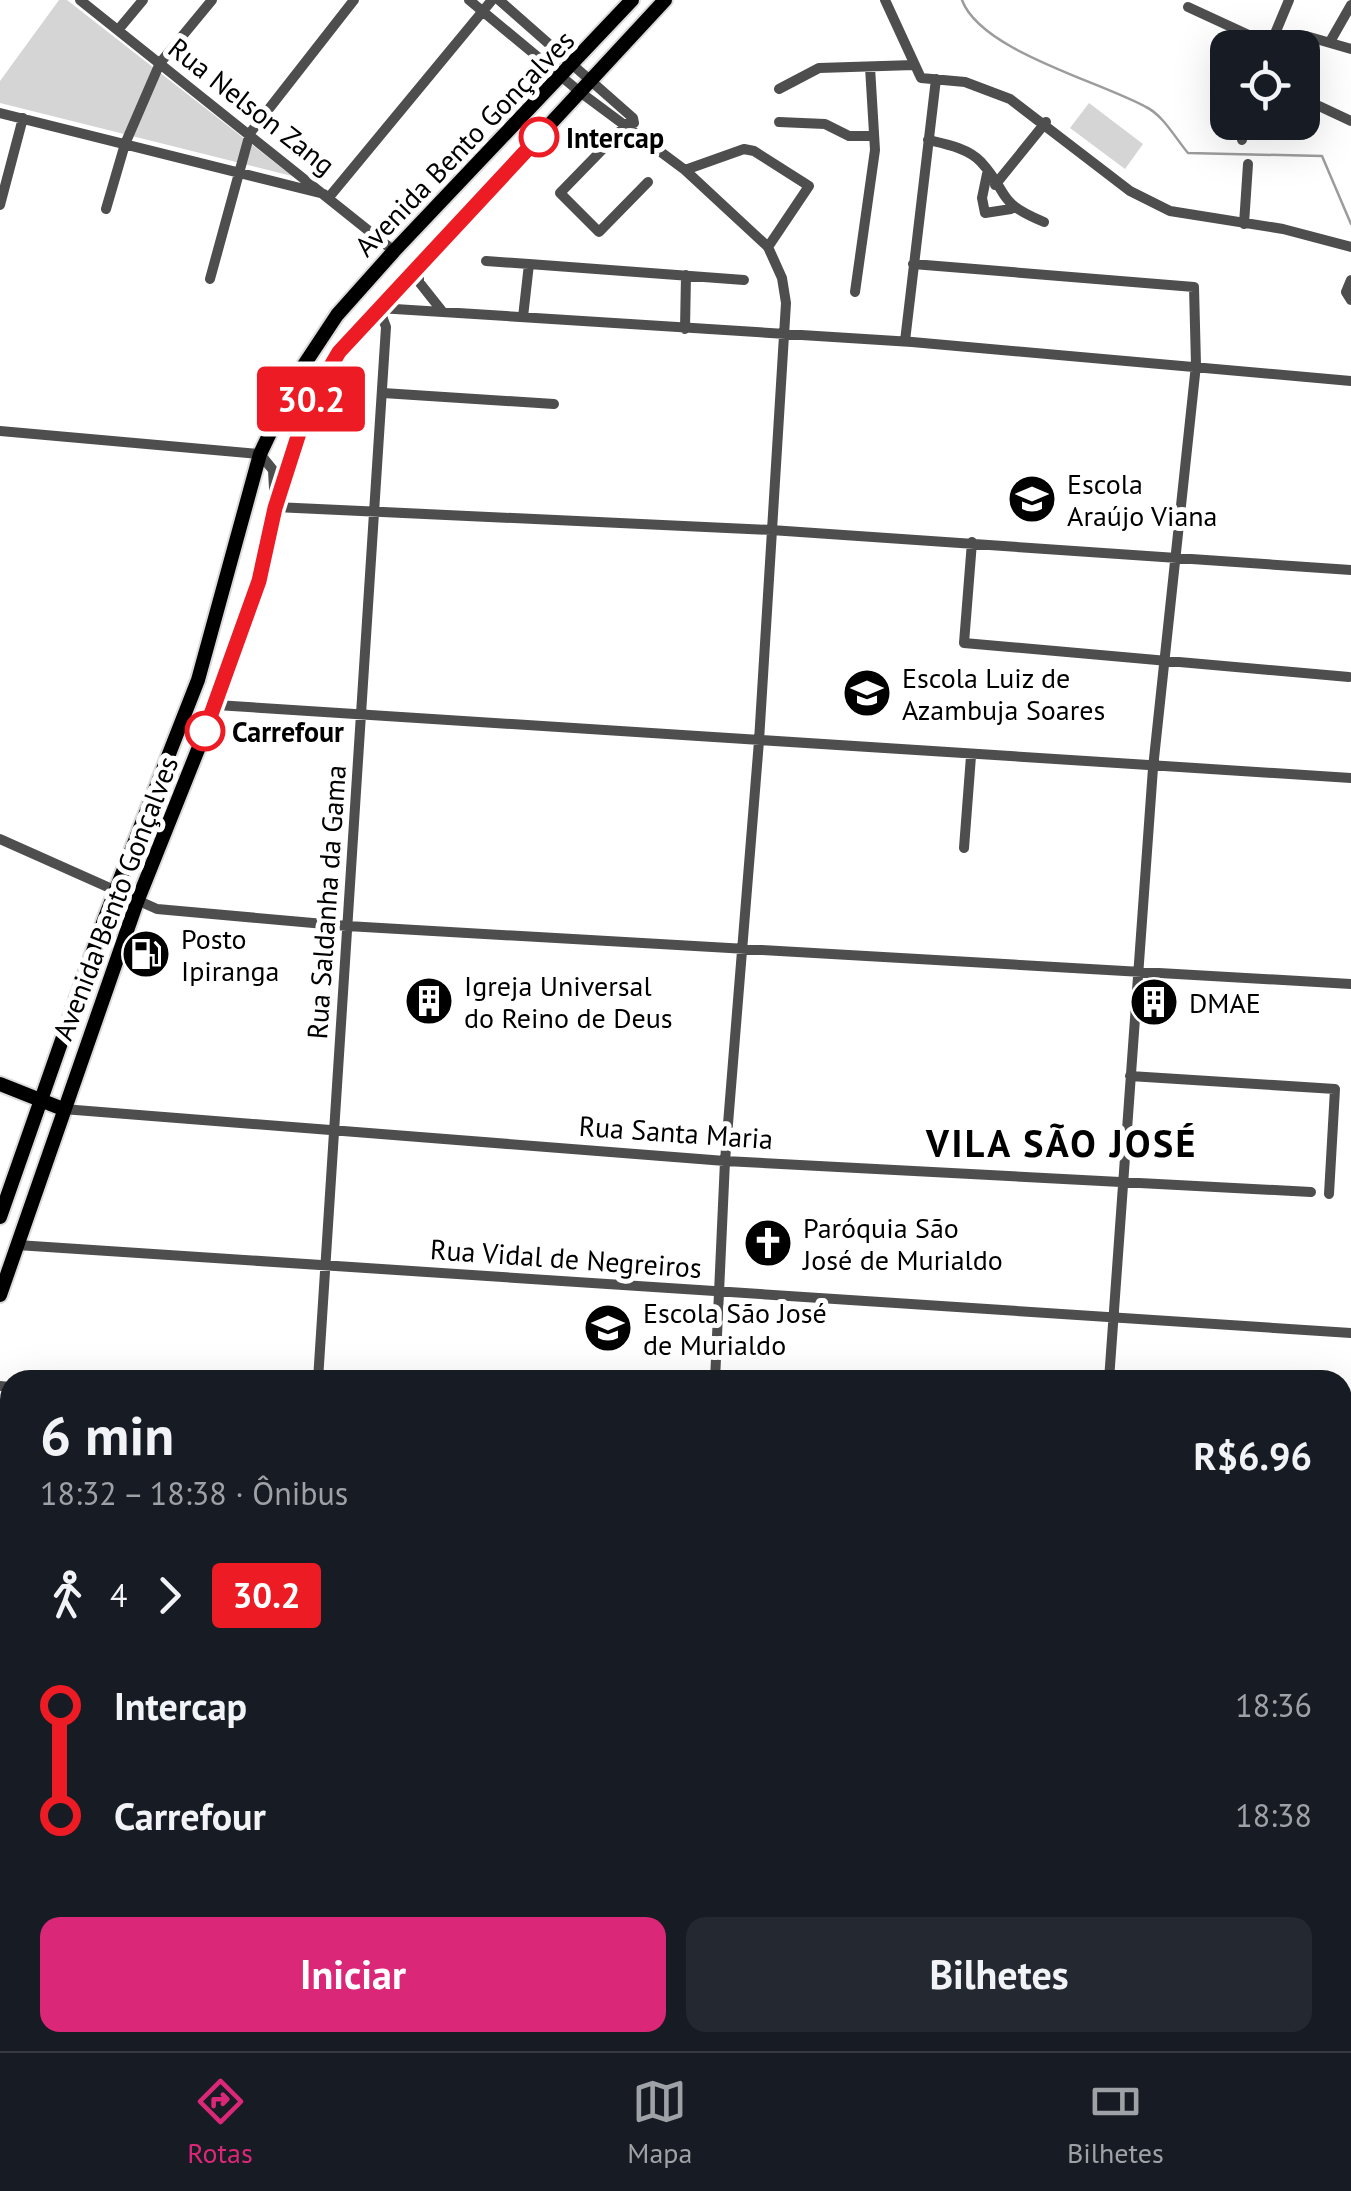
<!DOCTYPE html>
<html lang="pt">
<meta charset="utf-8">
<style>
body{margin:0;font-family:"PT Sans",sans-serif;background:#242831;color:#f1f3f6;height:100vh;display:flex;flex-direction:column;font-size:38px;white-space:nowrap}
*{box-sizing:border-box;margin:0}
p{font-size:32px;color:#9ea1a6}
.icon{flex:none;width:55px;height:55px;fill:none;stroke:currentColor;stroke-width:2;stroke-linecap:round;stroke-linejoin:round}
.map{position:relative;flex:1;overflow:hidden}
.panel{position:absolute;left:0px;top:1370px;width:1352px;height:682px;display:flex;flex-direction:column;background:#171b24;border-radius:30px 30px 0 0;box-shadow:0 10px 40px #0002}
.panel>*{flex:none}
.badge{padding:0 20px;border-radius:8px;font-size:35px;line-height:65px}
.controls{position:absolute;left:1210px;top:30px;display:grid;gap:20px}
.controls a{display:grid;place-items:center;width:110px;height:110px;border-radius:20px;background:#171b24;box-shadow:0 10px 40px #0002;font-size:50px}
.map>.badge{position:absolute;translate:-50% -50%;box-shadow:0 0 0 5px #fff}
.legs{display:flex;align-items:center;gap:15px;height:110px;padding:0 40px;font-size:32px}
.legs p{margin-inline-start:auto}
.overview{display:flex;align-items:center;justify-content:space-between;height:170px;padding:0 40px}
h1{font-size:55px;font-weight:700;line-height:75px}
.cta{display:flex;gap:20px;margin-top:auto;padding:20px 40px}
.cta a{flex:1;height:115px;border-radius:20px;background:#db2777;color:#fff;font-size:40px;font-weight:700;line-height:115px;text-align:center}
.cta a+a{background:#242831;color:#f1f3f6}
ul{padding:0 40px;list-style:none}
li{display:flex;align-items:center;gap:35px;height:110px;font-size:38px}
li i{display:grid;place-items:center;width:15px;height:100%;margin:0 12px;background:currentColor}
li i::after{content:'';width:25px;height:25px;margin:-12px;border:8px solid;border-radius:50%;background:#171b24}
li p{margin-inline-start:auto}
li:first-child i{background:linear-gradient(#0000 50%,currentColor 0)}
li:last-child i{background:linear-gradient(currentColor 50%,#0000 0)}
.tabs{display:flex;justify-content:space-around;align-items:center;height:140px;border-top:2px solid #363941;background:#171b24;font-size:28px;color:#9ea1a6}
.tabs a{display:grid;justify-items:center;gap:5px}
.tabs .selected{color:#db2777}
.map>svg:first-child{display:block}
</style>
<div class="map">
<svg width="1351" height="2051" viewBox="0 0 1351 2051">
<rect width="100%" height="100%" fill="#fff"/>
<path fill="#d5d5d5" d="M 59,0 L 67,0 L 292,176 L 0,103 L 0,81 Z
M 1089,103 L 1143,144 L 1125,169 L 1070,128 Z
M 191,2042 L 329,2043 L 340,2051 L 175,2051 Z"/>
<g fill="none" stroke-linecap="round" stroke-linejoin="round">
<path stroke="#9c9c9c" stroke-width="2.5" d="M 962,0 C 981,51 1099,81 1146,107 C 1163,115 1176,139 1188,153 L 1322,156 L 1351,224
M 1342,2028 L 1351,2027
M 846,2051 L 849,2042"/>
<g stroke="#dbdbdb" stroke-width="18">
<path id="major" d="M 0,1084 L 63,1109
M 0,1217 L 104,920 L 198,680 L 260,454 L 298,374 L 337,315 L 394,251 L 632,0
M 0,1295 L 137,902 L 223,687 L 259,581 L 275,507 L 308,405 L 339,352 L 665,0"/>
</g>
<path stroke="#4e4e4e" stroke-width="10" d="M 80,0 L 394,251
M 469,0 L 580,92 L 685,170 L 768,247 L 782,278 L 786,303 L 759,741 L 725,1161 L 715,1380
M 499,0 L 633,118 L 634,123
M 885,0 L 921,78 L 965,82 L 1010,99 L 1130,191 L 1170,211 L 1283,229 L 1351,247
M 1188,7 L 1253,37 L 1306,36 L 1351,49
M 118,30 L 143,0
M 1274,36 L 1289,0
M 1331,40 L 1351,5
M 779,89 L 819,68 L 914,65
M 1302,104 L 1319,106 L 1351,121
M 0,113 L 324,194
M 633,118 L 560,193 L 599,232 L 648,182
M 779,122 L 825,124 L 849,136 L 871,136
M 1240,122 L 1242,140
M 928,140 C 945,144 968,148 981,162 C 1011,195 994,201 1044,222
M 685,170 L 744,149 L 754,151 L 809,186 L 768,247
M 987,174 L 982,198 L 985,213 L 1011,209
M 995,185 L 1046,122
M 330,196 L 492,0
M 0,205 L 23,118
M 106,209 L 125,144 L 160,63 L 212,0
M 1244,224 L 1248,164
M 486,261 L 529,264 L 523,317
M 529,264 L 744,280
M 913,264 L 1194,287 L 1196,365 L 1153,768 L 1109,1380
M 419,266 L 419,282 L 442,311
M 210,279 L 250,133 L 354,0
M 1351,280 L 1346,292 L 1351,300
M 855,292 L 875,150 L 870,67
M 685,329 L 686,275
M 905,341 L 936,79
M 383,393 L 554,404
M 0,431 L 260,454 L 273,470 L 275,507 L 771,530 L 1351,570
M 972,542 L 964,643 L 1349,677
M 216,705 L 1351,778
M 0,839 L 157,909 L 347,926 L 1351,984
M 964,848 L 971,756
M 1130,1076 L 1335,1089 L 1329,1194
M 63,1109 L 725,1161 L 1311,1192
M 17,1245 L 1351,1333
M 318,1380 L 386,327 L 379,308 L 912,342 L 1351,381
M 0,1386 L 10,1387
M 1342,1472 L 1351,1473
M 0,1573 L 10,1574
M 1342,1604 L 1351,1604
M 0,1660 L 10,1660
M 1342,1727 L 1351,1664
M 1,1770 L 10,1791
M 1342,1803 L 1351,1804
M 1342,1946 L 1351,1948
M 44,2042 L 44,2051
M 341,2042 L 352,2051
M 910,2042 L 910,2051
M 992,2042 L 992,2051
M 1139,2042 L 1140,2051
M 0,2050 L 18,2051
M 158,2051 L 174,2042
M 554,2051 L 555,2042
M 952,2051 L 952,2042
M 1033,2051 L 1033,2042
M 1088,2051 L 1088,2042"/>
<use href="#major" stroke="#000" stroke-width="14"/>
</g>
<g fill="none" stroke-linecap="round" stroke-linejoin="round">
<g stroke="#fff" stroke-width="22">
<path id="line-1" d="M 205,731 L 259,581 L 275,508 L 308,405 L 339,352 L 539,137"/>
</g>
<use href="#line-1" stroke="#ed1c24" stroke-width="15"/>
</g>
<defs>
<g id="school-disc" transform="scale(2.5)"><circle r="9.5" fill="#000" stroke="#fff"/><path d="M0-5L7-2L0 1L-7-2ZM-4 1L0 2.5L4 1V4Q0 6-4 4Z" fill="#fff"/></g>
<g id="fuel-disc" transform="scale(2.5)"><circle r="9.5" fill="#000" stroke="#fff"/><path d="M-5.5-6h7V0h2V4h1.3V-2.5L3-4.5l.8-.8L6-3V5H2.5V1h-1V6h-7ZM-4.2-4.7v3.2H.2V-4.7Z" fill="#fff"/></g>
<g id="building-disc" transform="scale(2.5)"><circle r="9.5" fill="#000" stroke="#fff"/><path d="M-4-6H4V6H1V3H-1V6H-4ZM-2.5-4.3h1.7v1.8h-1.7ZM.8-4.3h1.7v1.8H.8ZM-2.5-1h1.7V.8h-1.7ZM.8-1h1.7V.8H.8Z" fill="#fff"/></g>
<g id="church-disc" transform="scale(2.5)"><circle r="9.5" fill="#000" stroke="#fff"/><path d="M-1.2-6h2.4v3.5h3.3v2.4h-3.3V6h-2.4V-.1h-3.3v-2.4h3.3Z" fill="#fff"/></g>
</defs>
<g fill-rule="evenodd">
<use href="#school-disc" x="1032" y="499"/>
<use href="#school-disc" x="867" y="693"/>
<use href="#fuel-disc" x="146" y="954"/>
<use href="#building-disc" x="429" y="1001"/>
<use href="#building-disc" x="1154" y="1002"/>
<use href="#church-disc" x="768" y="1243"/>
<use href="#school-disc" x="608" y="1328"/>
</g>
<g fill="#fff" stroke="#ed1c24" stroke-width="5">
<circle cx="539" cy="137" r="18"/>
<circle cx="205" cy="731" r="18"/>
</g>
<g text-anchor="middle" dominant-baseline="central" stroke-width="10" stroke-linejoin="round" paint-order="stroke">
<g font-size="28" fill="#000" stroke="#fff">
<text transform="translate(252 106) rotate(38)">Rua Nelson Zang</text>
<text transform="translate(464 143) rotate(-46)">Avenida Bento Gonçalves</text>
<text transform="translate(115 898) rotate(-69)">Avenida Bento Gonçalves</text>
<text transform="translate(326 902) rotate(-86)">Rua Saldanha da Gama</text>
<text transform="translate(676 1132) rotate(4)">Rua Santa Maria</text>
<text transform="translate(566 1258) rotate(4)">Rua Vidal de Negreiros</text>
</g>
<g font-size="28" font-weight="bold" fill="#000" stroke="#fff" text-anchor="start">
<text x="566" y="137">Intercap</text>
<text x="232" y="731">Carrefour</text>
</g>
<g font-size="28" fill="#000" stroke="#fff" text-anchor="start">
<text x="1067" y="483">Escola<tspan x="1067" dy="32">Araújo Viana</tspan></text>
<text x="902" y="677">Escola Luiz de<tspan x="902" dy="32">Azambuja Soares</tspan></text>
<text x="181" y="938">Posto<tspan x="181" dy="32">Ipiranga</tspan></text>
<text x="464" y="985">Igreja Universal<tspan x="464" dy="32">do Reino de Deus</tspan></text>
<text x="1189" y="1002">DMAE</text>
<text x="803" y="1227">Paróquia São<tspan x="803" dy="32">José de Murialdo</tspan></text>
<text x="643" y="1312">Escola São José<tspan x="643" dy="32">de Murialdo</tspan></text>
</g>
<g font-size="38" font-weight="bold" letter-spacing="2.5" fill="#000" stroke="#fff">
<text x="1062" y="1142">VILA SÃO JOSÉ</text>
</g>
</g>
</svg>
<div class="controls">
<a><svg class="icon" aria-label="locate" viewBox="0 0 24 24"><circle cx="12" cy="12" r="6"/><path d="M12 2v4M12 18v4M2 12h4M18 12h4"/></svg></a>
</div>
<b class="badge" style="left:311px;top:399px;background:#ed1c24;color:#fff">30.2</b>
<section class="panel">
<div class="overview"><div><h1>6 min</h1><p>18:32 – 18:38 · Ônibus</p></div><b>R$6.96</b></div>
<div class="legs"><svg class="icon" aria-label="walk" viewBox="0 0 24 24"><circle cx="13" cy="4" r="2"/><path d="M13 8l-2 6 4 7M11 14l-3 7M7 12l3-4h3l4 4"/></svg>4<svg class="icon" aria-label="forward" viewBox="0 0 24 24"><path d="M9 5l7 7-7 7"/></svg><b class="badge" style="background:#ed1c24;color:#fff">30.2</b></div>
<ul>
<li><i style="color:#ed1c24"></i><b>Intercap</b><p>18:36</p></li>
<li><i style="color:#ed1c24"></i><b>Carrefour</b><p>18:38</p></li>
</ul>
<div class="cta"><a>Iniciar</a><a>Bilhetes</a></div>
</section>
</div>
<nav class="tabs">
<a class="selected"><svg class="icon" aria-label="directions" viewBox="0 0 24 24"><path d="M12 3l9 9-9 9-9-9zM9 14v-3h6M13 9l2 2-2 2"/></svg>Rotas</a>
<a><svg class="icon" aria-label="map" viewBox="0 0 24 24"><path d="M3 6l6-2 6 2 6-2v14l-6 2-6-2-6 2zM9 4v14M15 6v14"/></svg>Mapa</a>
<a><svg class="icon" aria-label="tickets" viewBox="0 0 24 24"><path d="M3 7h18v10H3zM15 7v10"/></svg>Bilhetes</a>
</nav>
